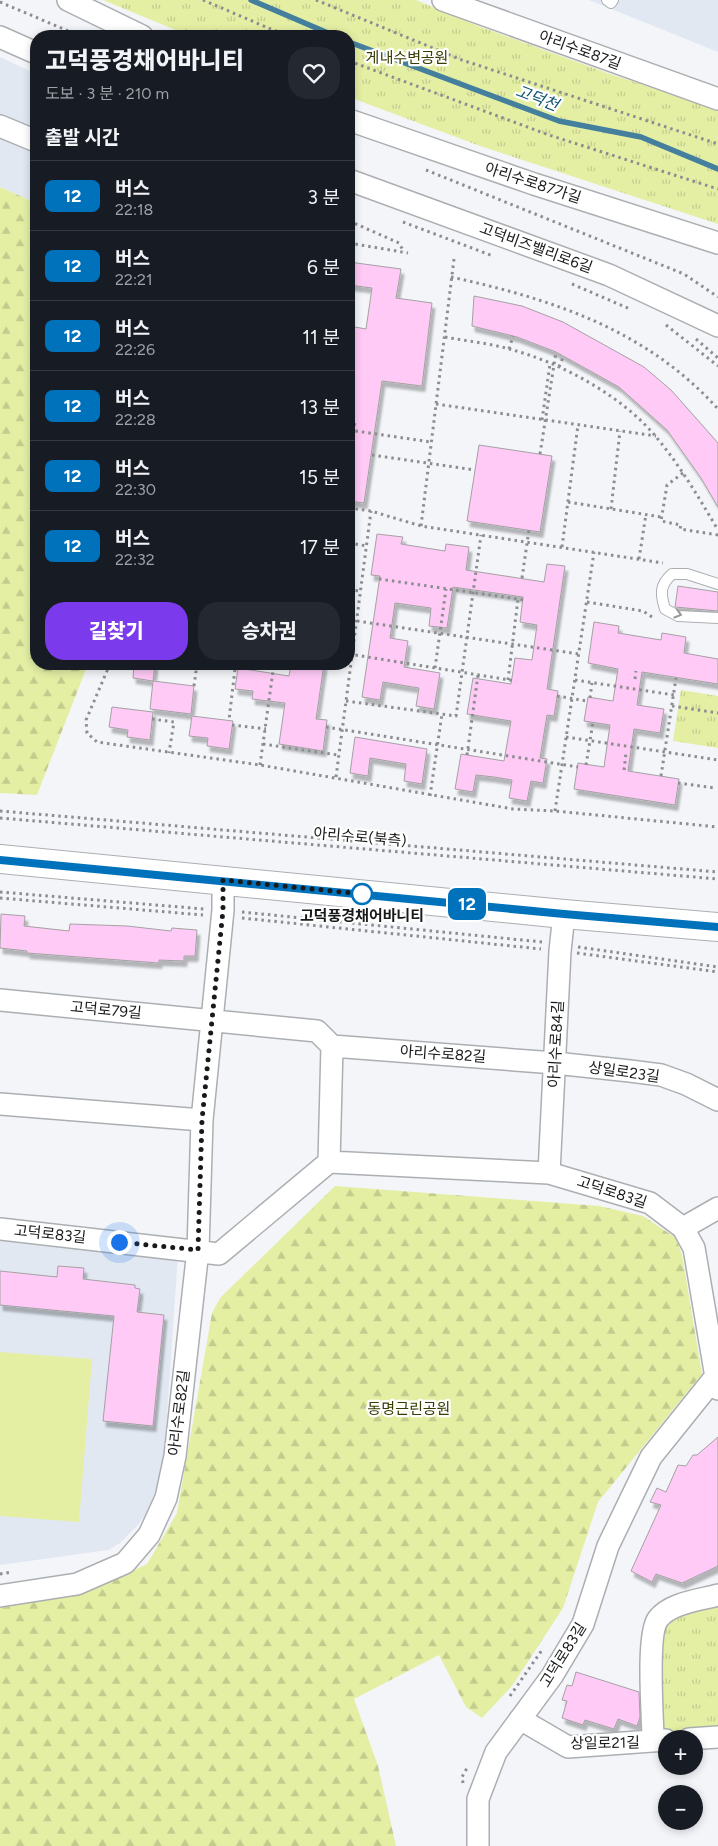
<!DOCTYPE html>
<html lang="ko">
<meta charset="utf-8">
<style>
body{margin:0;font-family:Figtree,"Noto Sans KR",sans-serif;background:#242831;color:#f1f3f6;height:100vh;display:flex;flex-direction:column;font-size:19px;white-space:nowrap}
*{box-sizing:border-box;margin:0}
p{font-size:16px;color:#9ea1a6}
.icon{flex:none;width:28px;height:28px;fill:none;stroke:currentColor;stroke-width:2;stroke-linecap:round;stroke-linejoin:round}
.map{position:relative;flex:1;overflow:hidden}
.side{position:absolute;left:30px;top:30px;width:325px;height:640px;display:flex;flex-direction:column;background:#171b24;border-radius:20px;box-shadow:0 2px 8px #0003}
.side>*{flex:none}
.badge{padding:0 10px;border-radius:8px;font-size:18px;line-height:32px}
.fabs{position:absolute;left:658px;top:1730px;display:grid;gap:10px}
.fabs a{display:grid;place-items:center;width:45px;height:45px;border-radius:50%;background:#171b24;box-shadow:0 2px 8px #0003;font-size:25px}
.you{position:absolute;width:25px;height:25px;margin:-12px;border:4px solid #fff;border-radius:50%;background:#1a73e8;box-shadow:0 0 0 8px #1a73e833}
.map>.badge{position:absolute;translate:-50% -50%;box-shadow:0 0 0 2px #fff}
h2{padding:0 15px;font-size:19px;line-height:45px}
.round{display:grid;place-items:center;flex:none;width:52px;height:52px;border-radius:20px;background:#242831}
.headline{display:flex;align-items:center;justify-content:space-between;height:85px;padding:0 15px}
h1{font-size:24px;font-weight:800;line-height:38px}
.primary-button{display:flex;gap:10px;margin-top:auto;padding:10px 15px}
.primary-button a{flex:1;height:58px;border-radius:20px;background:#7c3aed;color:#fff;font-size:20px;font-weight:800;line-height:58px;text-align:center}
.primary-button a+a{background:#242831;color:#f1f3f6}
ul{padding:0;list-style:none}
li{display:flex;align-items:center;gap:15px;height:70px;padding:0 15px;border-top:1px solid #363941}
li div{flex:1}
li b{display:block;font-size:19px}
li em{font-style:normal}
li .badge{min-width:55px;font-weight:700;text-align:center}
.map>svg:first-child{display:block}
</style>
<div class="map">
<svg width="718" height="1846" viewBox="0 0 718 1846">
<defs>
<pattern id="forest-firs" width="22" height="20" patternUnits="userSpaceOnUse" patternTransform="scale(1.25)"><rect width="22" height="20" fill="#e4efa4"/><path d="M5 1l3.5 6h-7zM16 11l3.5 6h-7z" fill="#c3cc8d"/></pattern>
<pattern id="park-tufts" width="24" height="20" patternUnits="userSpaceOnUse" patternTransform="scale(1.25)"><rect width="24" height="20" fill="#e4efa4"/><path d="M3 7l-1-3M5 7V3M7 7l1-3M15 17l-1-3M17 17v-4M19 17l1-3" fill="none" stroke="#c3cc8d"/></pattern>
<filter id="shadow"><feDropShadow dx="3" dy="5.5" stdDeviation="1" flood-color="#0004"/></filter>
</defs>
<rect width="100%" height="100%" fill="#f3f5f9"/>
<path fill="#e1e8f2" d="M 589,0 L 718,0 L 718,52 L 609,8 Z
M 0,57 L 36,74 L 36,203 L 0,187 Z
M 0,1238 L 178,1256 L 163,1473 L 155,1500 L 138,1525 L 120,1543 L 108,1550 L 0,1565 Z"/>
<path fill="#e4efa4" d="M 0,1352 L 92,1359 L 79,1522 L 0,1516 Z"/>
<path fill="url(#forest-firs)" d="M 0,187 L 36,203 L 36,664 L 88,664 L 37,795 L 0,793 Z
M 335,1186 L 599,1206 L 643,1216 L 676,1238 L 682,1255 L 702,1374 L 598,1502 L 563,1608 L 512,1686 L 482,1718 L 466,1707 L 439,1655 L 354,1699 L 378,1766 L 396,1846 L 0,1846 L 0,1608 L 88,1592 L 147,1564 L 177,1513 L 212,1313 L 220,1298 Z"/>
<path fill="url(#park-tufts)" d="M 103,0 L 416,0 L 481,27 L 610,74 L 718,109 L 718,224 L 480,146 L 349,97 L 349,36 L 190,36 Z
M 681,690 L 718,696 L 718,748 L 673,741 Z
M 718,1598 L 718,1735 L 656,1739 L 660,1621 Z"/>
<g fill="none" stroke-linecap="round" stroke-linejoin="round">
<path stroke="#447f9d" stroke-width="5.5" d="M 251,0 L 335,36
M 349,42 L 559,121 L 641,137 L 718,169"/>
</g>
<path fill="#ffcaf6" stroke="#a4a1a3" filter="url(#shadow)" d="M 349,262 L 401,269 L 396,298 L 432,303 L 422,386 L 382,381 L 364,503 L 349,501 L 349,365 L 351,351 L 349,350 L 349,326 L 366,329 L 372,288 L 349,285 Z
M 474,296 L 522,306 L 563,322 L 644,367 L 671,390 L 718,443 L 718,507 L 701,478 L 667,430 L 619,387 L 556,352 L 517,337 L 472,326 Z
M 479,445 L 552,456 L 540,532 L 467,521 Z
M 377,534 L 403,537 L 401,544 L 445,551 L 446,544 L 469,547 L 466,570 L 544,582 L 547,564 L 565,566 L 547,689 L 558,691 L 554,716 L 547,715 L 540,758 L 547,759 L 543,783 L 531,781 L 527,801 L 509,798 L 512,780 L 494,777 L 476,775 L 473,792 L 455,789 L 461,754 L 504,761 L 511,721 L 467,714 L 473,678 L 511,684 L 515,658 L 532,660 L 537,625 L 520,622 L 523,597 L 453,587 L 447,628 L 429,626 L 431,608 L 395,603 L 390,638 L 408,641 L 404,667 L 440,673 L 434,709 L 416,706 L 419,688 L 383,682 L 380,700 L 362,697 L 380,576 L 371,575 Z
M 678,586 L 718,592 L 718,611 L 675,607 Z
M 594,622 L 619,626 L 618,633 L 661,640 L 662,633 L 686,637 L 684,653 L 718,659 L 718,684 L 642,672 L 637,705 L 664,709 L 660,733 L 634,729 L 628,771 L 679,779 L 675,805 L 574,789 L 578,763 L 604,767 L 610,725 L 584,721 L 588,697 L 613,701 L 618,669 L 588,663 Z
M 134,664 L 155,664 L 153,681 L 133,678 Z
M 291,664 L 324,664 L 316,719 L 327,720 L 323,751 L 279,744 L 285,703 L 252,699 L 253,691 L 235,689 L 238,668 L 289,676 Z
M 153,681 L 194,686 L 191,714 L 150,709 Z
M 112,707 L 153,712 L 150,740 L 127,737 L 128,730 L 109,727 Z
M 192,716 L 233,721 L 229,749 L 207,746 L 208,738 L 189,736 Z
M 355,737 L 427,749 L 422,784 L 404,781 L 406,764 L 370,758 L 368,776 L 350,773 Z
M 1,914 L 25,916 L 24,926 L 69,931 L 70,924 L 127,926 L 171,931 L 172,928 L 197,930 L 195,956 L 184,956 L 184,961 L 159,960 L 159,963 L 27,953 L 27,951 L 0,948 Z
M 58,1266 L 84,1268 L 83,1279 L 135,1285 L 135,1288 L 140,1289 L 137,1312 L 164,1315 L 153,1426 L 103,1421 L 114,1316 L 0,1305 L 0,1271 L 57,1277 Z
M 718,1437 L 718,1566 L 682,1583 L 656,1574 L 652,1582 L 631,1571 L 661,1505 L 650,1502 L 657,1488 L 666,1492 L 678,1465 L 686,1466 L 693,1455 L 697,1455 Z
M 576,1672 L 639,1692 L 640,1717 L 637,1726 L 618,1719 L 614,1729 L 585,1720 L 583,1725 L 562,1718 L 567,1701 L 562,1700 L 567,1685 L 572,1686 Z"/>
<g fill="none" stroke-linecap="round" stroke-linejoin="round">
<g stroke="#acafb2" stroke-width="12">
<path id="lane" d="M 607,0 L 611,3 L 613,0
M 718,584 L 687,574 L 672,574 C 660,585 660,593 665,609 L 678,616 L 718,618"/>
</g>
<g stroke="#acafb2" stroke-width="24">
<path id="street" d="M 68,0 L 142,36
M 443,0 L 718,99
M 0,37 L 36,53
M 349,120 L 534,184 L 718,243
M 0,126 L 36,141
M 349,180 L 609,275 L 718,326
M 0,1000 L 317,1031 L 332,1046 L 555,1063 L 630,1071 L 661,1075 L 686,1084 L 718,1100
M 0,1104 L 202,1120
M 329,1162 L 332,1046
M 549,1173 L 560,951 L 564,914
M 683,1228 L 718,1208
M 0,1229 L 219,1254 L 329,1162 L 549,1173 L 650,1203 L 683,1228 L 694,1248 L 718,1389
M 0,1596 L 77,1584 L 125,1563 L 149,1535 L 166,1498 L 175,1456 L 198,1250 L 202,1120 L 223,910 L 223,880
M 520,1719 L 568,1747 L 666,1740
M 689,1739 L 718,1737
M 653,1741 C 653,1718 646,1635 658,1619 C 670,1603 700,1600 718,1595
M 478,1846 L 478,1799 L 496,1752 L 552,1676 L 583,1624 L 608,1546 L 651,1457 L 716,1376"/>
</g>
<g stroke="#acafb2" stroke-width="30">
<path id="secondary" d="M 0,859 L 564,914 L 718,927"/>
</g>
<path stroke="#8c8d90" stroke-width="3" stroke-dasharray="2.5 4" stroke-linecap="butt" d="M 203,0 L 287,36
M 316,0 L 462,60 L 718,144
M 0,2 L 80,36
M 349,61 L 549,135 L 718,189
M 426,170 L 684,274 L 718,297
M 349,221 L 399,243 L 404,252
M 403,222 L 493,256
M 349,243 L 408,253
M 451,277 C 552,299 647,330 718,409
M 572,284 L 630,309
M 666,325 L 718,366
M 445,337 C 466,341 488,343 509,349 C 560,362 623,396 657,438 C 681,467 699,498 718,530
M 696,339 L 718,358
M 509,349 L 513,336
M 559,367 L 564,355
M 436,404 L 656,436
M 542,420 L 550,364
M 349,430 L 431,442
M 683,473 L 667,485 L 661,521 L 681,525 L 680,529 L 718,535
M 568,502 L 661,517
M 349,508 L 371,511 L 421,526 L 663,563
M 611,509 L 620,431
M 421,526 L 454,259
M 349,543 L 367,546
M 562,547 L 578,425
M 639,559 L 646,514
M 349,590 L 361,591
M 587,602 L 643,611 L 655,619
M 357,621 L 579,654
M 110,664 L 86,720 L 87,733 L 97,742 L 260,765 L 513,809 L 555,811 L 718,827
M 197,664 L 235,669 L 229,720
M 635,679 L 636,671
M 575,680 L 674,695
M 194,686 L 197,664
M 590,698 L 592,683
M 346,701 L 456,716 L 481,535
M 672,706 L 718,713
M 152,719 L 174,722 L 169,753
M 232,725 L 266,729
M 566,737 L 718,760
M 263,744 L 338,755
M 467,755 L 478,675
M 260,765 L 274,664
M 586,765 L 593,722
M 624,770 L 626,753
M 661,776 L 676,678
M 336,777 L 371,511
M 678,783 L 715,788
M 430,796 L 442,714
M 0,811 L 718,872
M 555,811 L 594,552
M 0,818 L 718,879
M 0,892 L 204,909
M 0,898 L 203,915
M 242,912 L 542,942
M 242,918 L 541,949
M 578,947 L 718,967
M 577,953 L 718,972
M 0,1574 L 12,1572
M 510,1696 L 542,1650
M 463,1783 L 462,1777 L 467,1768"/>
<use href="#lane" stroke="#fff" stroke-width="10"/>
<use href="#street" stroke="#fff" stroke-width="21"/>
<use href="#secondary" stroke="#fff" stroke-width="28"/>
<path stroke="#8c8d90" stroke-width="3" stroke-dasharray="2.5 4" stroke-linecap="butt" d="M 352,445 L 355,421
M 540,454 L 556,352
M 372,455 L 475,470
M 522,578 L 529,530
M 379,579 L 525,600
M 349,654 L 516,681
M 435,668 L 446,589
M 508,680 L 518,599
M 557,696 L 587,701
M 326,727 L 578,767"/>
</g>
<defs><path id="oneway-chevron" d="M-2-3.5L2.5 0L-2 3.5" fill="none" stroke-width="1.6" stroke-linecap="round" stroke-linejoin="round" transform="scale(1.25)"/></defs>
<use stroke="#979898" href="#oneway-chevron" transform="translate(678 614) rotate(16)"/>
<g fill="none" stroke-linecap="round" stroke-linejoin="round">
<g stroke="#fff" stroke-width="11">
<path id="line" d="M 0,860 L 564,914 L 718,927"/>
</g>
<use href="#line" stroke="#0072bc" stroke-width="8"/>
<path stroke="#18191a" stroke-width="5" stroke-dasharray="0 9" d="M 119,1242 L 198,1250 L 202,1120 L 223,910 L 223,880 L 362,894"/>
</g>
<circle fill="#fff" stroke="#0072bc" stroke-width="2.5" cx="362" cy="894" r="10"/>
<g text-anchor="middle" dominant-baseline="central" stroke-width="4.5" stroke-linejoin="round" paint-order="stroke">
<g font-size="15" fill="#18191a" stroke="#fff">
<text transform="translate(580 50) rotate(20)">아리수로87길</text>
<text transform="translate(533 183) rotate(18)">아리수로87가길</text>
<text transform="translate(536 248) rotate(20)">고덕비즈밸리로6길</text>
<text transform="translate(360 837) rotate(5)">아리수로(북측)</text>
<text transform="translate(106 1010) rotate(5)">고덕로79길</text>
<text transform="translate(556 1044) rotate(-87)">아리수로84길</text>
<text transform="translate(443 1054) rotate(4)">아리수로82길</text>
<text transform="translate(624 1072) rotate(8)">상일로23길</text>
<text transform="translate(612 1192) rotate(18)">고덕로83길</text>
<text transform="translate(50 1234) rotate(6)">고덕로83길</text>
<text transform="translate(179 1413) rotate(-83)">아리수로82길</text>
<text transform="translate(563 1655) rotate(-58)">고덕로83길</text>
<text transform="translate(605 1743) rotate(-1)">상일로21길</text>
</g>
<g font-size="15" fill="#373d00" stroke="#fff">
<text x="407" y="58">게내수변공원</text>
<text x="409" y="1409">동명근린공원</text>
</g>
<g font-size="15" font-weight="bold" fill="#18191a" stroke="#fff">
<text x="362" y="916">고덕풍경채어바니티</text>
</g>
<g font-size="16" font-style="italic" fill="#0e526f" stroke="#fff">
<text transform="translate(537 98) rotate(21)">고덕천</text>
</g>
</g>
</svg>
<div class="fabs">
<a>+</a>
<a>−</a>
</div>
<div class="you" style="left:119px;top:1242px"></div>
<b class="badge" style="left:467px;top:904px;background:#0072bc;color:#fff">12</b>
<section class="side">
<div class="headline"><div><h1>고덕풍경채어바니티</h1><p>도보 · 3 분 · 210 m</p></div><a class="round"><svg class="icon" aria-label="heart" viewBox="0 0 24 24"><path d="M12 20l-8-8c-3-5 5-10 8-4 3-6 11-1 8 4z"/></svg></a></div>
<h2>출발 시간</h2>
<ul>
<li><span class="badge" style="background:#0072bc;color:#fff">12</span><div><b>버스</b><p>22:18</p></div><em>3 분</em></li>
<li><span class="badge" style="background:#0072bc;color:#fff">12</span><div><b>버스</b><p>22:21</p></div><em>6 분</em></li>
<li><span class="badge" style="background:#0072bc;color:#fff">12</span><div><b>버스</b><p>22:26</p></div><em>11 분</em></li>
<li><span class="badge" style="background:#0072bc;color:#fff">12</span><div><b>버스</b><p>22:28</p></div><em>13 분</em></li>
<li><span class="badge" style="background:#0072bc;color:#fff">12</span><div><b>버스</b><p>22:30</p></div><em>15 분</em></li>
<li><span class="badge" style="background:#0072bc;color:#fff">12</span><div><b>버스</b><p>22:32</p></div><em>17 분</em></li>
</ul>
<div class="primary-button"><a>길찾기</a><a>승차권</a></div>
</section>
</div>
